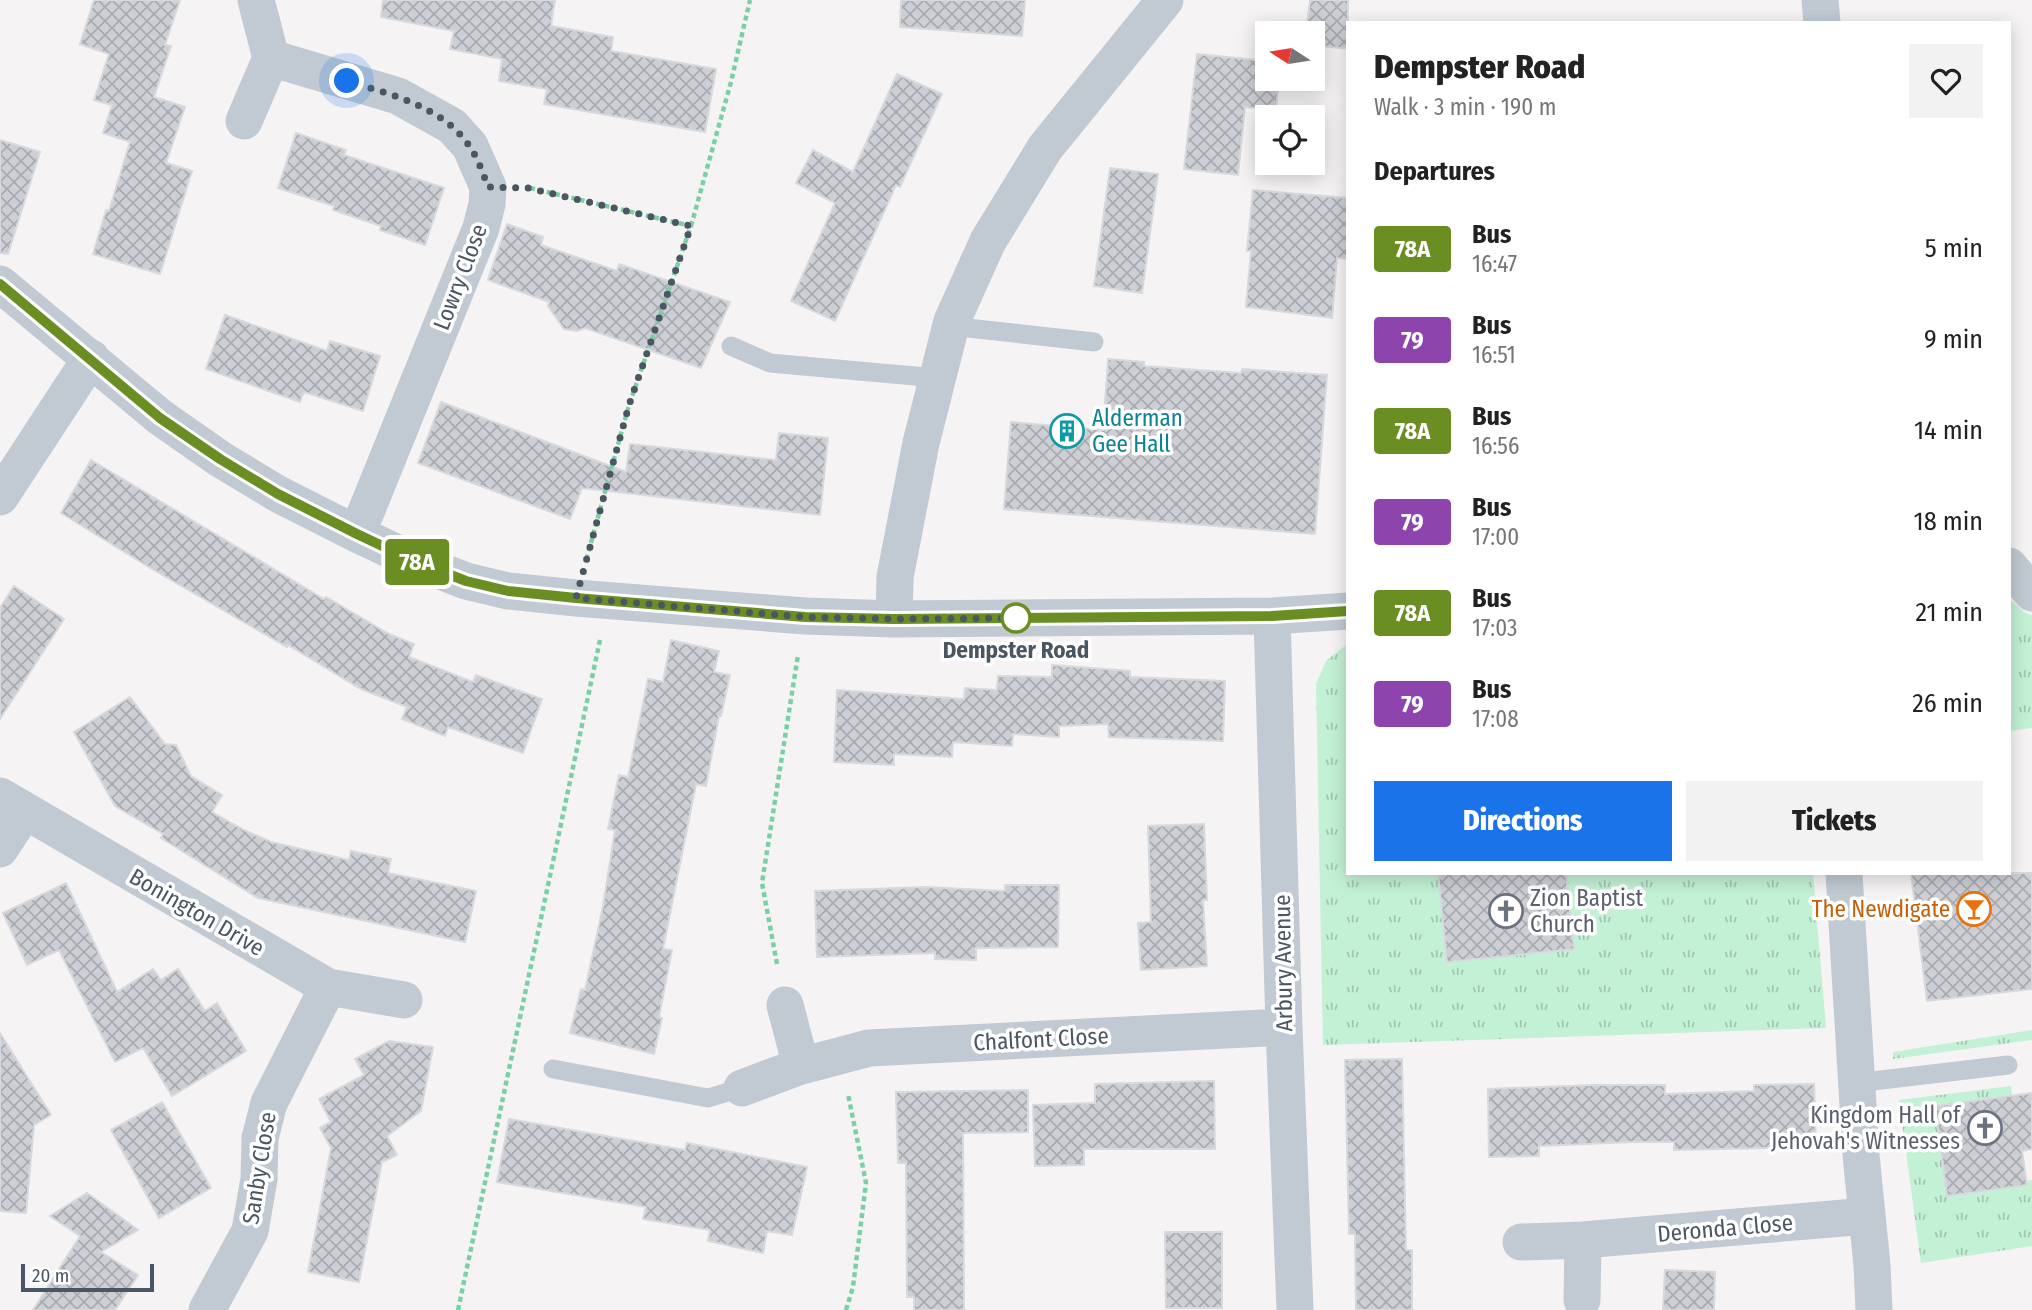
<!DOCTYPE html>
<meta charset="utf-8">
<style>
body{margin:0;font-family:"Fira Sans Condensed",sans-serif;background:#f2f2f2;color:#222;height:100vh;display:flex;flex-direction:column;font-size:26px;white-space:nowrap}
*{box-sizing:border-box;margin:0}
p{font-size:23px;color:#767676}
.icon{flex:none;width:38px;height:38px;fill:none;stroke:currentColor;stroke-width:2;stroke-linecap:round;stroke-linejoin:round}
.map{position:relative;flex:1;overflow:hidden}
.side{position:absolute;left:1346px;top:21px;width:665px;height:854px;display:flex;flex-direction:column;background:#fff;border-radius:0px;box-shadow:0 4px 18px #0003}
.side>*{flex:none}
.badge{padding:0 14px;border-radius:5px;font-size:24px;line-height:46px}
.needle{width:46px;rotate:282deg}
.buttons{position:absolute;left:1255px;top:21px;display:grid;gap:14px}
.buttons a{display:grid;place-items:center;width:70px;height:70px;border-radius:0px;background:#fff;box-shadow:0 4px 18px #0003;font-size:35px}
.scale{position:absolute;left:21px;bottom:18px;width:133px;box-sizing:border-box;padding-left:7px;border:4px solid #4a5661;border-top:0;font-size:19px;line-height:24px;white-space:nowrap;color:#4a5661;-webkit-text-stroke:5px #fff;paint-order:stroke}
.you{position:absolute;width:35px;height:35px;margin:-18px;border:5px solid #fff;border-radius:50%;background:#1a73e8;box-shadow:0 0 0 10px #1a73e833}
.map>.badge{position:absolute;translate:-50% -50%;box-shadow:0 0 0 4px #fff}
h2{padding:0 28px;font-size:26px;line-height:63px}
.round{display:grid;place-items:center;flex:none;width:74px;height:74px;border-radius:0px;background:#f2f2f2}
.summary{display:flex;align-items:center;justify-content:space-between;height:119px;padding:0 28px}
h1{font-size:33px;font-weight:800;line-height:52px}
.primary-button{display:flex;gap:14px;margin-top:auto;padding:14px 28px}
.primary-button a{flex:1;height:80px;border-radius:0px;background:#1a73e8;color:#fff;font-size:28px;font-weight:800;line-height:80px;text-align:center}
.primary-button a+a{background:#f2f2f2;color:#222}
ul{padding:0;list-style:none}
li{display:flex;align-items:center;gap:21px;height:91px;padding:0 28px}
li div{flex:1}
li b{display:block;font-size:26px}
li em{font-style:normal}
li .badge{min-width:77px;font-weight:700;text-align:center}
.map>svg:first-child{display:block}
</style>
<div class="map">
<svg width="2032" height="1310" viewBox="0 0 2032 1310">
<defs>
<pattern id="grass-tufts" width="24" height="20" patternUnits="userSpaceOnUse" patternTransform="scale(1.75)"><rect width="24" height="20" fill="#c3f1d5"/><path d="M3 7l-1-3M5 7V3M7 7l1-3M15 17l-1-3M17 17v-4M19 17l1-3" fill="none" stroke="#a0c6b0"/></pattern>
<pattern id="building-cross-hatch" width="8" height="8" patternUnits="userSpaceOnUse" patternTransform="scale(1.75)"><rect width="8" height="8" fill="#cdcfd5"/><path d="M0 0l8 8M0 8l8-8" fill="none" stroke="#a8abb0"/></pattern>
</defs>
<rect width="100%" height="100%" fill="#f5f3f3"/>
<path fill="url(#grass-tufts)" d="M 2009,598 L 2025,613 L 2032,615 L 2032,728 L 2009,731 Z
M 1347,644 L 1348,873 L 1813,873 L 1826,1028 L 1323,1045 L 1316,684 L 1326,661 Z
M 2032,1030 L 2032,1040 L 1893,1059 L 1893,1052 Z
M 2011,1086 L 2012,1096 L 1935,1106 L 1947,1195 L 2026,1185 L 2026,1181 L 2032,1180 L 2032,1246 L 1921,1263 L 1899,1100 Z"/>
<path fill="url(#building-cross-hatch)" stroke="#d7d9de" stroke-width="2" d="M 94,0 L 180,0 L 165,45 L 171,46 L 154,97 L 185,107 L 166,163 L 192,171 L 160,274 L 93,254 L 106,210 L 109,211 L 130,142 L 103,133 L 112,105 L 94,100 L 109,54 L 80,44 Z
M 383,0 L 555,0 L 551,26 L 613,37 L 611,51 L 716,69 L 705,132 L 544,104 L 547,89 L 499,81 L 502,59 L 450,49 L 454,31 L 381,17 Z
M 901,0 L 1025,0 L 1022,36 L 900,27 Z
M 1310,0 L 1348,0 L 1348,49 L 1312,45 L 1312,33 L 1306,33 Z
M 1197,54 L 1267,61 L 1267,79 L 1279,79 L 1276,110 L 1245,107 L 1238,175 L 1184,169 Z
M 897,74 L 942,94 L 900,187 L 896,185 L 835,321 L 791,301 L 835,203 L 796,183 L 813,150 L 853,172 Z
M 296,133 L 346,150 L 344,155 L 444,188 L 425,245 L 380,230 L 381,226 L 333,210 L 334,206 L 278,188 Z
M 0,140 L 40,152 L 8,254 L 0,253 Z
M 1110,168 L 1158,174 L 1142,293 L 1094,286 Z
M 1253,190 L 1348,198 L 1348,259 L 1337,258 L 1332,318 L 1246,307 L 1251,251 L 1247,251 Z
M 507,224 L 543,237 L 541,245 L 617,271 L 619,264 L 730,302 L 701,368 L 585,328 L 577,331 L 564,329 L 548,306 L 549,302 L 488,280 Z
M 225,315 L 327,351 L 330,341 L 380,356 L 363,411 L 304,392 L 300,402 L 206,369 Z
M 1108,359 L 1144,362 L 1144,366 L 1241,373 L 1242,369 L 1327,375 L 1315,534 L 1004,509 L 1011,422 L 1103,430 Z
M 441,402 L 626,472 L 630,444 L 776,460 L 779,433 L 828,438 L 820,515 L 582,488 L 570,519 L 418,463 Z
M 91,460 L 324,599 L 326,597 L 389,634 L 414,644 L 409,657 L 473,682 L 476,675 L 542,699 L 523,753 L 448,727 L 445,736 L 402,719 L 407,707 L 361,689 L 288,645 L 287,647 L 152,569 L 61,513 Z
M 14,586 L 64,619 L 0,719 L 0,608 Z
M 671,640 L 719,651 L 714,672 L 730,675 L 721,716 L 719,716 L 706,786 L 696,784 L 663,949 L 672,950 L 659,1017 L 662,1018 L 654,1054 L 570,1033 L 581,989 L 585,990 L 603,906 L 615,830 L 608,829 L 619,775 L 628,777 L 648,679 L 663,682 Z
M 1052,665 L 1130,671 L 1130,677 L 1225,681 L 1223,741 L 1109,737 L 1108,724 L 1059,726 L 1059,737 L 1013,734 L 1012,746 L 953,742 L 952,757 L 894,754 L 894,765 L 834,762 L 837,690 L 964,699 L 965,688 L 997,690 L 998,676 L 1052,677 Z
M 130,697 L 165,744 L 176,745 L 191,776 L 222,795 L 212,812 L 244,830 L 271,842 L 349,860 L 351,851 L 391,859 L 388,873 L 476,891 L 465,942 L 258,898 L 161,838 L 163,834 L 115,806 L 74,732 Z
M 1204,824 L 1207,900 L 1203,900 L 1207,966 L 1141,970 L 1138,923 L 1151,922 L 1148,826 Z
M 1438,873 L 1566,873 L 1574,949 L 1447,962 Z
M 1911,873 L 2032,873 L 2032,989 L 1927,1001 Z
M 66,883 L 117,992 L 153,969 L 161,980 L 178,969 L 205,1011 L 217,1003 L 246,1051 L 172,1096 L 143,1048 L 115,1062 L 59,950 L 27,965 L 3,913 Z
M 1005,885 L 1059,885 L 1058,947 L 976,948 L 976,960 L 935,959 L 935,953 L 817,957 L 815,891 L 926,887 L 1005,891 Z
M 0,1033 L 51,1115 L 34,1125 L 26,1213 L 0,1211 Z
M 389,1041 L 433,1047 L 421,1111 L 387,1136 L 397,1155 L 382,1162 L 359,1282 L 308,1272 L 331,1148 L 320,1128 L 331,1122 L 319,1099 L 364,1075 L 355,1059 Z
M 1402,1059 L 1406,1250 L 1412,1250 L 1412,1310 L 1356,1310 L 1355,1234 L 1349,1234 L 1345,1060 Z
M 1214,1081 L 1215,1149 L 1084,1149 L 1084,1165 L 1035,1166 L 1033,1105 L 1095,1103 L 1095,1084 Z
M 1814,1084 L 1816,1147 L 1674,1150 L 1674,1142 L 1632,1142 L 1539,1146 L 1539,1156 L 1489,1157 L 1488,1089 L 1594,1085 L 1665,1085 L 1665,1094 L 1754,1091 L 1754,1085 Z
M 1028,1090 L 1028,1132 L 963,1133 L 964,1310 L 914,1310 L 914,1297 L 907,1297 L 906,1163 L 898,1163 L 896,1092 Z
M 2032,1093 L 2032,1149 L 2022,1151 L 2027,1185 L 1947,1196 L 1935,1106 Z
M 162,1102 L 211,1188 L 159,1218 L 111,1130 Z
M 509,1119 L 685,1150 L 687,1143 L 807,1167 L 792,1235 L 767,1231 L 763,1253 L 708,1241 L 710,1230 L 643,1219 L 646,1207 L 497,1182 Z
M 87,1193 L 138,1230 L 101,1252 L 138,1275 L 115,1310 L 33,1310 L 80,1236 L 50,1216 Z
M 1165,1232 L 1222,1232 L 1222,1308 L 1166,1308 Z
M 1665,1270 L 1715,1272 L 1714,1310 L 1663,1310 Z"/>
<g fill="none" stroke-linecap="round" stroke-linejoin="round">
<path stroke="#7ad0a6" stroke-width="4.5" stroke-dasharray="5 3.5" stroke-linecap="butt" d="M 530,188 L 691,226 L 629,405 L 587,557
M 691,226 L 731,82 L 750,0
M 777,964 L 762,883 L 798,655
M 458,1310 L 600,640
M 846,1310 L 853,1287 L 866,1183 L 848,1094"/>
<path stroke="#c1cad2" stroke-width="19" d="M 950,326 L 1094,342
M 731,346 L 770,363 L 937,378
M 553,1069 L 708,1098 L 742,1088
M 1856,1083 L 2008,1065"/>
<path stroke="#c1cad2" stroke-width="37" d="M 1820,0 L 1822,23
M 271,58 L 398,96 L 452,126 L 470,146 L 488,187 L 487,204 L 481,228 L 357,534
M 244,121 L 271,58 L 256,0
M 0,284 L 160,417 L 220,459 L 278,494 L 357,534 L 412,560 L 466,581 L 508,591 L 576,598 L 805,616 L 894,619 L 1272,616 L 1348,611
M 0,497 L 91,358
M 2009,566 L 2032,593
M 1272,616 L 1284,1027 L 1295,1310
M 894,619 L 895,577 L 921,443 L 952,321 L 988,241 L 1045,148 L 1165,0
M 0,796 L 328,987 L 404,1000
M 0,849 L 24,812
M 1844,873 L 1861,1155 L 1872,1265 L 1874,1310
M 785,1005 L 801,1066
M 742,1088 L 801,1066 L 869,1048 L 1284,1027
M 1521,1242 L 1583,1240 L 1867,1216
M 1582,1300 L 1583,1240
M 207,1310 L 250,1231 L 259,1179 L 260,1138 L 269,1103 L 328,987"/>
</g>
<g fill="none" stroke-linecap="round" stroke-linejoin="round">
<g stroke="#fff" stroke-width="16">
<path id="line" d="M 0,284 L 160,418 L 220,459 L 278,494 L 357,534 L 412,560 L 466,581 L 508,591 L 576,598 L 805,617 L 894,619 L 1272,616 L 1348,611"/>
</g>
<use href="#line" stroke="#6b8e23" stroke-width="10"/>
<path stroke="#4a5661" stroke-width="7" stroke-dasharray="0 12.6" d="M 347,81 C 390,94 444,107 470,147 C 478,159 483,173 488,187 L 528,188 L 691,226 L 629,405 L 576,598 L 805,617 L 894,619 L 1029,618 L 1016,618"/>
</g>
<defs>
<g id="building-ring" transform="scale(1.75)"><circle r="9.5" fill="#fff" stroke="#0f9aa8" stroke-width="1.5"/><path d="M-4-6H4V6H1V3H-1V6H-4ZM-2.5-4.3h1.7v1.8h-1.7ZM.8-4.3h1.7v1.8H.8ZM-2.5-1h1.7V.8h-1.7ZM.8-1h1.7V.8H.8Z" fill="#0f9aa8"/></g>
<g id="bar-ring" transform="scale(1.75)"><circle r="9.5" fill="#fff" stroke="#e8710a" stroke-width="1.5"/><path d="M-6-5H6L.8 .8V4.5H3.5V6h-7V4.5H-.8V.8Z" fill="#e8710a"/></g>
<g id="church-ring" transform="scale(1.75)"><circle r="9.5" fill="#fff" stroke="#6b7280" stroke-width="1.5"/><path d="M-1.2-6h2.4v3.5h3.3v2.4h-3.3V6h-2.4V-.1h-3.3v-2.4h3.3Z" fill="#6b7280"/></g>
</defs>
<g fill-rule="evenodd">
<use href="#building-ring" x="1067" y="431"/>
<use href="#bar-ring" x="1974" y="909"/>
<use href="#church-ring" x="1506" y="911"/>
<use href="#church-ring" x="1985" y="1128"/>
</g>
<circle fill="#fff" stroke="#6b8e23" stroke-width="3.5" cx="1016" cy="618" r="14"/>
<g text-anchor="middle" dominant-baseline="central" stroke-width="7" stroke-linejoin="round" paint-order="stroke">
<g font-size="23" fill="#4a5661" stroke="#fff">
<text transform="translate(460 277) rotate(-69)">Lowry Close</text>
<text transform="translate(197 912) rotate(30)">Bonington Drive</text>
<text transform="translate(1283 963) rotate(-91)">Arbury Avenue</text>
<text transform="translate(1041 1039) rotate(-3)">Chalfont Close</text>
<text transform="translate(259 1168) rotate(-81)">Sanby Close</text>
<text transform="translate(1725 1228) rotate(-5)">Deronda Close</text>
</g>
<g font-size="23" fill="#0d838f" stroke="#fff" text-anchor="start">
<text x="1092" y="418">Alderman<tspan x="1092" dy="26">Gee Hall</tspan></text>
</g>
<g font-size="23" font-weight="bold" fill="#4a5661" stroke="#fff">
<text x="1016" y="650">Dempster Road</text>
</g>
<g font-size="23" fill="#5b616d" stroke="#fff" text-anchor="start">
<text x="1530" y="898">Zion Baptist<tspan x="1530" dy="26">Church</tspan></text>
<text x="1960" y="1115" text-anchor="end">Kingdom Hall of<tspan x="1960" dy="26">Jehovah's Witnesses</tspan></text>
</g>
<g font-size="23" fill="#c56008" stroke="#fff" text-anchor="end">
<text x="1950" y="909">The Newdigate</text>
</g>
</g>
</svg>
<div class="buttons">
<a><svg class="needle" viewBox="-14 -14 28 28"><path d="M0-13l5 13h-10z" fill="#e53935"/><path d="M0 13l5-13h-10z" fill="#767676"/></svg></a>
<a><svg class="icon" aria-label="locate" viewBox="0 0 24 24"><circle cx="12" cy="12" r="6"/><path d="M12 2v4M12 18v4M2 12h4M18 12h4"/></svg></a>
</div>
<div class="scale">20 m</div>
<div class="you" style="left:347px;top:81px"></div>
<b class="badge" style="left:417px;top:562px;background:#6b8e23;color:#fff">78A</b>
<section class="side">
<div class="summary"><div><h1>Dempster Road</h1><p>Walk · 3 min · 190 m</p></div><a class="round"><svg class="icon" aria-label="heart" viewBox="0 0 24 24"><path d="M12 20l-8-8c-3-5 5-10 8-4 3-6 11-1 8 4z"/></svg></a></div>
<h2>Departures</h2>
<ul>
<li><span class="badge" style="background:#6b8e23;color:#fff">78A</span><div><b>Bus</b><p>16:47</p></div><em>5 min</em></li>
<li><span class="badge" style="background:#8e44ad;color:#fff">79</span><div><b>Bus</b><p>16:51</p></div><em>9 min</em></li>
<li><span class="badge" style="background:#6b8e23;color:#fff">78A</span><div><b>Bus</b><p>16:56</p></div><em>14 min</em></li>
<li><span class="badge" style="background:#8e44ad;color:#fff">79</span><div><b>Bus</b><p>17:00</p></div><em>18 min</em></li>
<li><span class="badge" style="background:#6b8e23;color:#fff">78A</span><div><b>Bus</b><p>17:03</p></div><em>21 min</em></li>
<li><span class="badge" style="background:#8e44ad;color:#fff">79</span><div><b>Bus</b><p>17:08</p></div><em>26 min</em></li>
</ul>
<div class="primary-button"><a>Directions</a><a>Tickets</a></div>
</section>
</div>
